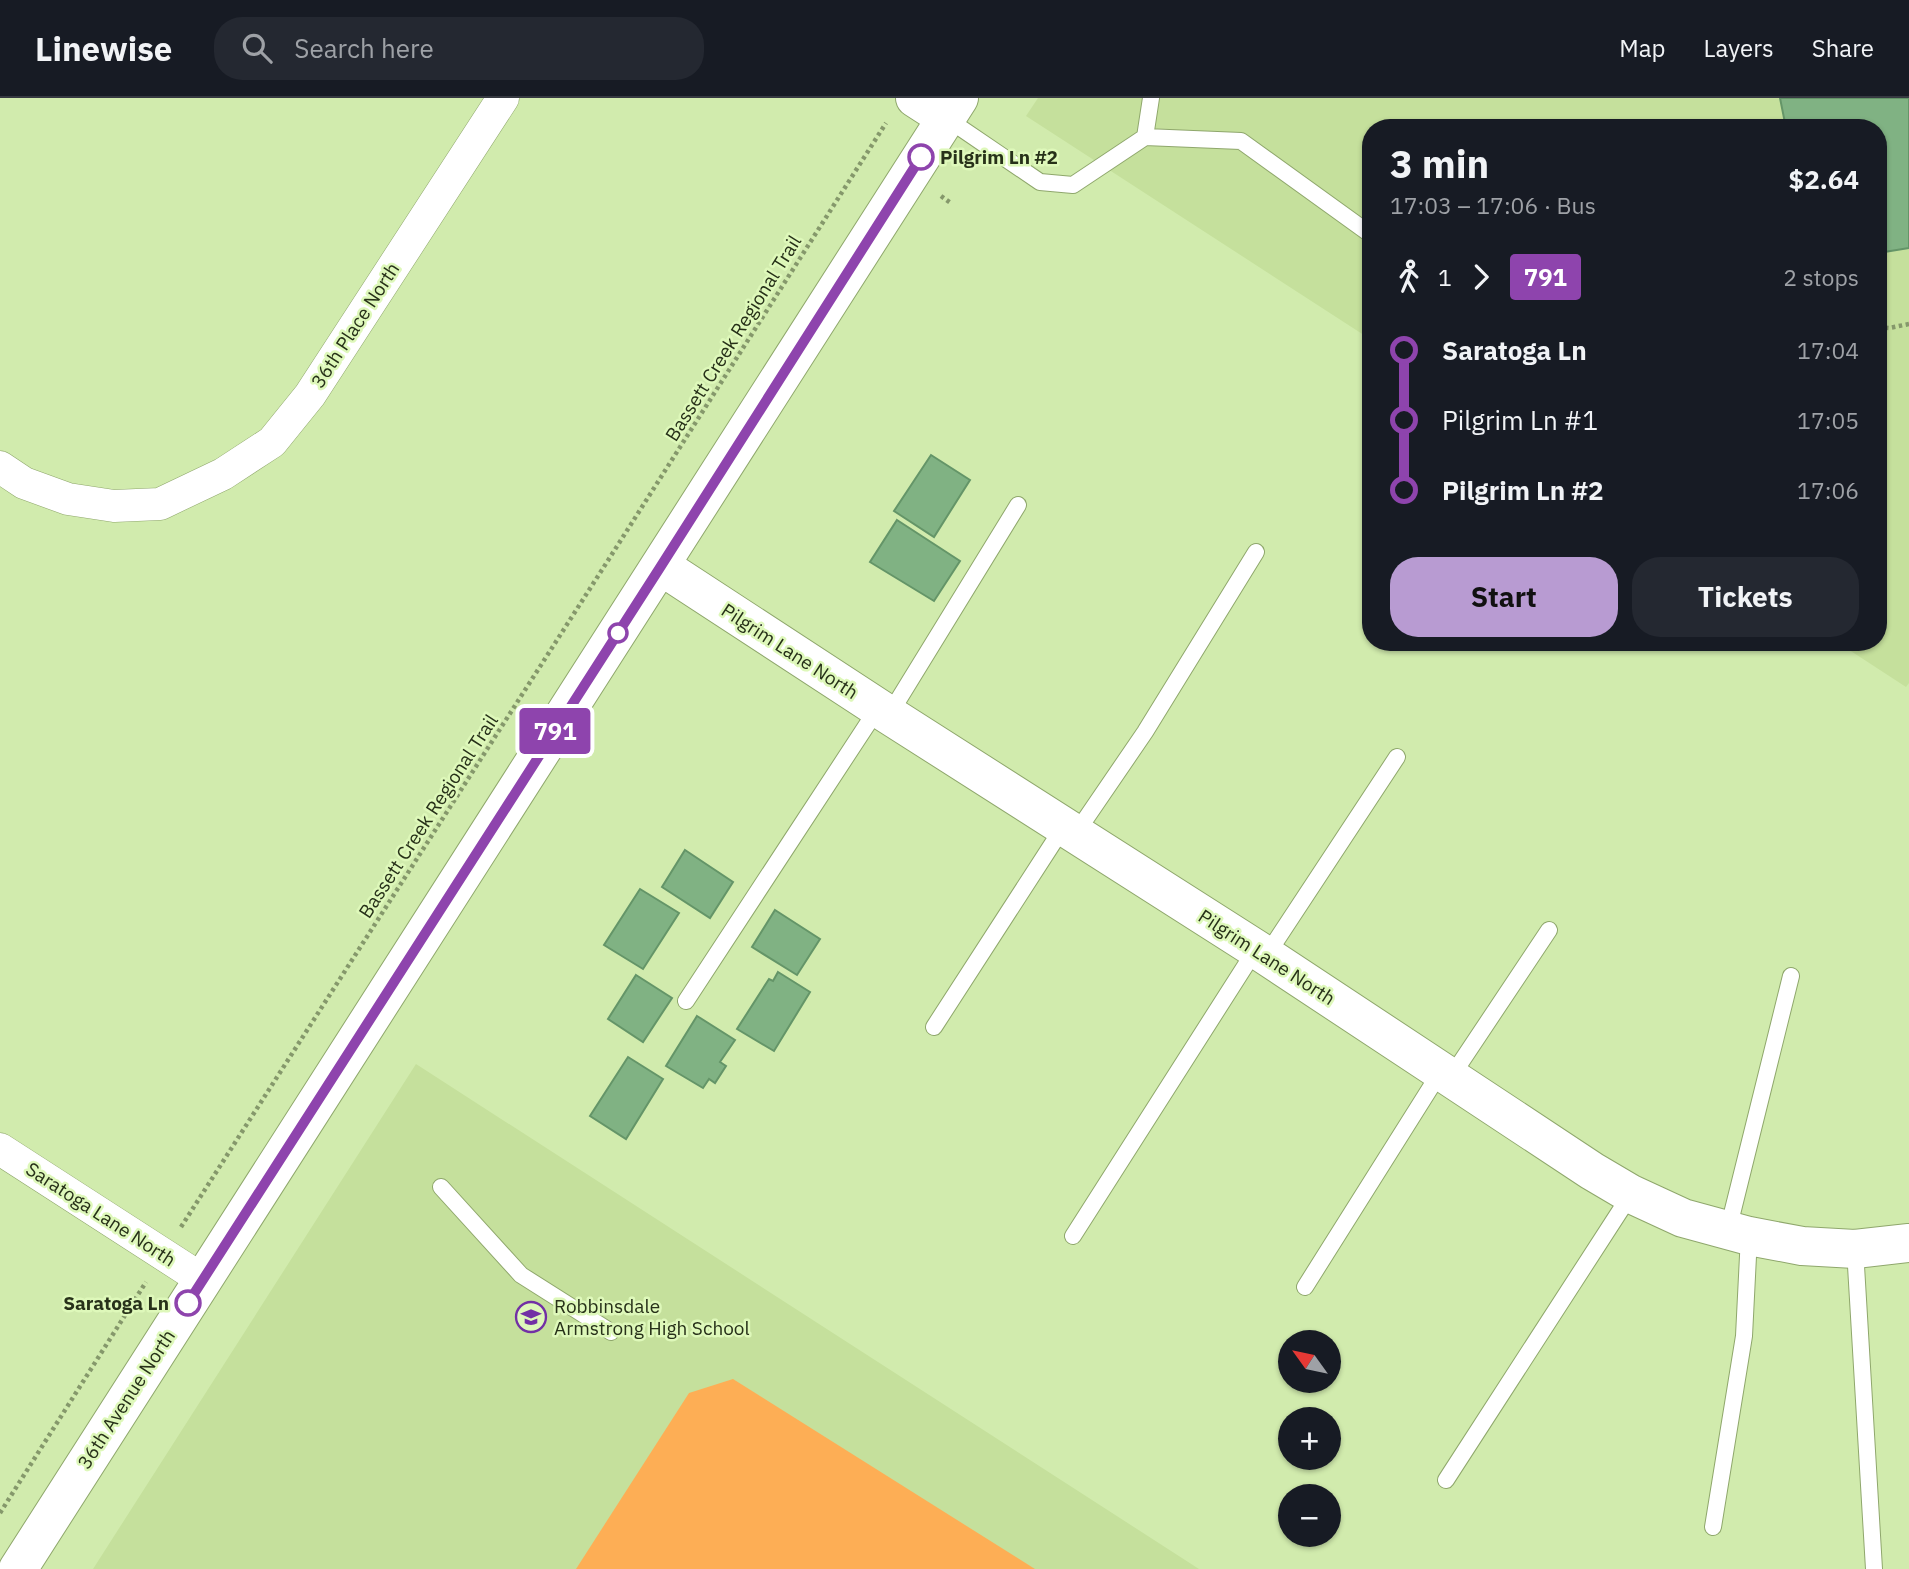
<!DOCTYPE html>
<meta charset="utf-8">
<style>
body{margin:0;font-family:"IBM Plex Sans",sans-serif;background:#242831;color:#f1f3f6;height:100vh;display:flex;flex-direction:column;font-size:26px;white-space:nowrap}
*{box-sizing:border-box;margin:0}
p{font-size:23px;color:#9ea1a6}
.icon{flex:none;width:38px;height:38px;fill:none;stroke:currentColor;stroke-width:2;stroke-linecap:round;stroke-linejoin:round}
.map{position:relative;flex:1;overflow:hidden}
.drawer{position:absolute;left:1362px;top:21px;width:525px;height:532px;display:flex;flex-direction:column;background:#171b24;border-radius:28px;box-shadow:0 2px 5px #0004}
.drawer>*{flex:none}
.badge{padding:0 14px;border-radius:5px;font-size:24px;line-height:46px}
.needle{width:46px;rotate:303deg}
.controls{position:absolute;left:1278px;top:1232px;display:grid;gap:14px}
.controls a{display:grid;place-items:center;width:63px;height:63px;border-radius:50%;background:#171b24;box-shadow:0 2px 5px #0004;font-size:35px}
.map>.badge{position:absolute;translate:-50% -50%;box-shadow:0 0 0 4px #fff}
.legs{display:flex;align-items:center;gap:10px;height:77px;padding:0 28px;font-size:23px}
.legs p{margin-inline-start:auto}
.summary{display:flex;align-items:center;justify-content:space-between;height:119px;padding:0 28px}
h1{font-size:38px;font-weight:700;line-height:52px}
.cta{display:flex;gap:14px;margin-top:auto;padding:14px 28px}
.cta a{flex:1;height:80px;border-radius:28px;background:#b89bd2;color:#111;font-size:28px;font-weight:700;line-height:80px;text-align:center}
.cta a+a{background:#242831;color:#f1f3f6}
ul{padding:0 28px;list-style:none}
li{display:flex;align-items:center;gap:24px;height:70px;font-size:26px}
li i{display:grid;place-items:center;width:10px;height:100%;margin:0 9px;background:currentColor}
li i::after{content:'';width:18px;height:18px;margin:-9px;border:5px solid;border-radius:50%;background:#171b24}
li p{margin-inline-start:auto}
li:first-child i{background:linear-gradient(#0000 50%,currentColor 0)}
li:last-child i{background:linear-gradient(currentColor 50%,#0000 0)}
header{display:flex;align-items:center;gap:42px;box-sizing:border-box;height:98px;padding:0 35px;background:#171b24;border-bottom:2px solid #363941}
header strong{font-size:33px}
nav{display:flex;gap:38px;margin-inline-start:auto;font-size:24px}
.search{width:490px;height:63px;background:#242831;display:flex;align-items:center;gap:18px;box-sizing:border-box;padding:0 24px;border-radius:28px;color:#9ea1a6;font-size:26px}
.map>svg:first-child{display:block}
</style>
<header>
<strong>Linewise</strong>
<div class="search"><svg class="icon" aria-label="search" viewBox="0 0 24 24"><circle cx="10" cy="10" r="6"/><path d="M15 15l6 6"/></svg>Search here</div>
<nav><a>Map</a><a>Layers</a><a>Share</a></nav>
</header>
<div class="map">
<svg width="1909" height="1471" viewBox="0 0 1909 1471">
<rect width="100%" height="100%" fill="#d1ebad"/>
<path fill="#c5e09c" d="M 1038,0 L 1909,0 L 1909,585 L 1906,589 L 1837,544 L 1878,544 L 1878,30 L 1370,30 L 1370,241 L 1026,18 Z
M 416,966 L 1199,1471 L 93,1471 Z"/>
<path fill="#fdae55" d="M 733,1281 L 1035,1471 L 576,1471 L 689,1295 Z"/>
<path fill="#80b283" stroke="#649568" stroke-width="2" d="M 1780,0 L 1909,0 L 1909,150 L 1878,155 L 1878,30 L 1786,30 Z
M 931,357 L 970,382 L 934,439 L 894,413 Z
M 897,422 L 960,463 L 934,503 L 870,464 Z
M 685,752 L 733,784 L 710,820 L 662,789 Z
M 640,791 L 679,815 L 643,871 L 604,847 Z
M 775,812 L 820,841 L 797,877 L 752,849 Z
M 778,874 L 810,894 L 774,953 L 737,931 L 769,881 L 773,883 Z
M 636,877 L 672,900 L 643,944 L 608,921 Z
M 697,918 L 735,942 L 720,964 L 726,968 L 715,985 L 709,981 L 703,990 L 666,968 Z
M 628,959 L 663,981 L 626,1041 L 590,1018 Z"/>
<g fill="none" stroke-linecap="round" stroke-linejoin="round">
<g stroke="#8fa76c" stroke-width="18">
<path id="lane" d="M 946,20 L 1040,84 L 1073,87 L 1145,39 L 1241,43 L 1370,136
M 1145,39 L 1151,0
M 889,617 L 1018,407
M 1076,735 L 1145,634 L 1256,454
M 1266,858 L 1397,659
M 686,903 L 878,610
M 934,929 L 1064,728
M 1451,979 L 1549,832
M 441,1089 L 521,1177 L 611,1234
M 1728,1132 L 1791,878
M 1073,1138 L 1256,851
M 1855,1151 L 1874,1471
M 1305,1189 L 1441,973
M 1446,1382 L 1631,1096
M 1713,1429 L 1744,1238 L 1749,1138"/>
</g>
<g stroke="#8fa76c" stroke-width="33">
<path id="street" d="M 0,369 L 24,385 L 68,401 L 114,408 L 160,406 L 223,376 L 272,344 L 310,297 L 503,0
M 0,1051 L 203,1182"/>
</g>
<g stroke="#8fa76c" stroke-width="40">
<path id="secondary" d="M 915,0 L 946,20
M 661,468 L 889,617 L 1256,851 L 1592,1073 L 1631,1096 L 1683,1120 L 1749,1138 L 1802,1148 L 1855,1151 L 1909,1145
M 18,1471 L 959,0"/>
</g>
<path stroke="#85986b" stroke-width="4.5" stroke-dasharray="3.5 3.5" stroke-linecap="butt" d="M 941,98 L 952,106
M 1878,229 L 1889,230 L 1909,226
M 181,1129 L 607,464 L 886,25
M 0,1415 L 146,1184"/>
<use href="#lane" stroke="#fff" stroke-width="16"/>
<use href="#street" stroke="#fff" stroke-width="32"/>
<use href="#secondary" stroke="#fff" stroke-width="38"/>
</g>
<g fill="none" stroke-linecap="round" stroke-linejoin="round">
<g stroke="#fff" stroke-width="16">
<path id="line-1" d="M 188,1205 L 661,468 L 921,59"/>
</g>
<use href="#line-1" stroke="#8e44ad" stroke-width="10"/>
</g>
<defs>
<g id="school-ring" transform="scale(1.575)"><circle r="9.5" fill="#def8ba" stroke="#7230a5" stroke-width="1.5"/><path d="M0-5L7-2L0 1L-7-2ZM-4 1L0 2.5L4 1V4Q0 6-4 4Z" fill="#7230a5"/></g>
</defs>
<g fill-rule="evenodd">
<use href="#school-ring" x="531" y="1219"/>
</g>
<g fill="#fff" stroke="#8e44ad" stroke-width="3.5">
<circle cx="921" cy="59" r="12"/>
<circle cx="618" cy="535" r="9"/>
<circle cx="188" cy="1205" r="12"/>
</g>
<g text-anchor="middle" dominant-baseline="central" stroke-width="5" stroke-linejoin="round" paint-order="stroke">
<g font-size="19" font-weight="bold" fill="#273119" stroke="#def8ba" text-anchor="start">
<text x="940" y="59">Pilgrim Ln #2</text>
<text x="169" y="1205" text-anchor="end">Saratoga Ln</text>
</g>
<g font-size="19" fill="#273119" stroke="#def8ba">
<text transform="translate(355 227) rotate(-57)">36th Place North</text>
<text transform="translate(733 240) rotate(-58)">Bassett Creek Regional Trail</text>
<text transform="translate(790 553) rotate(33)">Pilgrim Lane North</text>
<text transform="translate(428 718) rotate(-57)">Bassett Creek Regional Trail</text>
<text transform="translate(1267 859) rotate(33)">Pilgrim Lane North</text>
<text transform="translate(101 1116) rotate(33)">Saratoga Lane North</text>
<text transform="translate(126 1301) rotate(-57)">36th Avenue North</text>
</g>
<g font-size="19" fill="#273119" stroke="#def8ba" text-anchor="start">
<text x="554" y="1208">Robbinsdale<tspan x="554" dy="22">Armstrong High School</tspan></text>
</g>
</g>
</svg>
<div class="controls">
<a><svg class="needle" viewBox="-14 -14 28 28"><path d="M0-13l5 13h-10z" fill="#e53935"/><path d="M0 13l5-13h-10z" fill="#9ea1a6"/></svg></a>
<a>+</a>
<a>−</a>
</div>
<b class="badge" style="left:555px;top:633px;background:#8e44ad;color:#fff">791</b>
<section class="drawer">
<div class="summary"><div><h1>3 min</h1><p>17:03 – 17:06 · Bus</p></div><b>$2.64</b></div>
<div class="legs"><svg class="icon" aria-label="walk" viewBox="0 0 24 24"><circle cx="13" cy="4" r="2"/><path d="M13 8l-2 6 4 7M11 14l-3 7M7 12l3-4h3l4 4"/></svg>1<svg class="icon" aria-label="forward" viewBox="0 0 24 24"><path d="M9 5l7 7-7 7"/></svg><b class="badge" style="background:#8e44ad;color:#fff">791</b><p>2 stops</p></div>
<ul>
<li><i style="color:#8e44ad"></i><b>Saratoga Ln</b><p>17:04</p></li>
<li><i style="color:#8e44ad"></i><span>Pilgrim Ln #1</span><p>17:05</p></li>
<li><i style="color:#8e44ad"></i><b>Pilgrim Ln #2</b><p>17:06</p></li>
</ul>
<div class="cta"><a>Start</a><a>Tickets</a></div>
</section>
</div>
